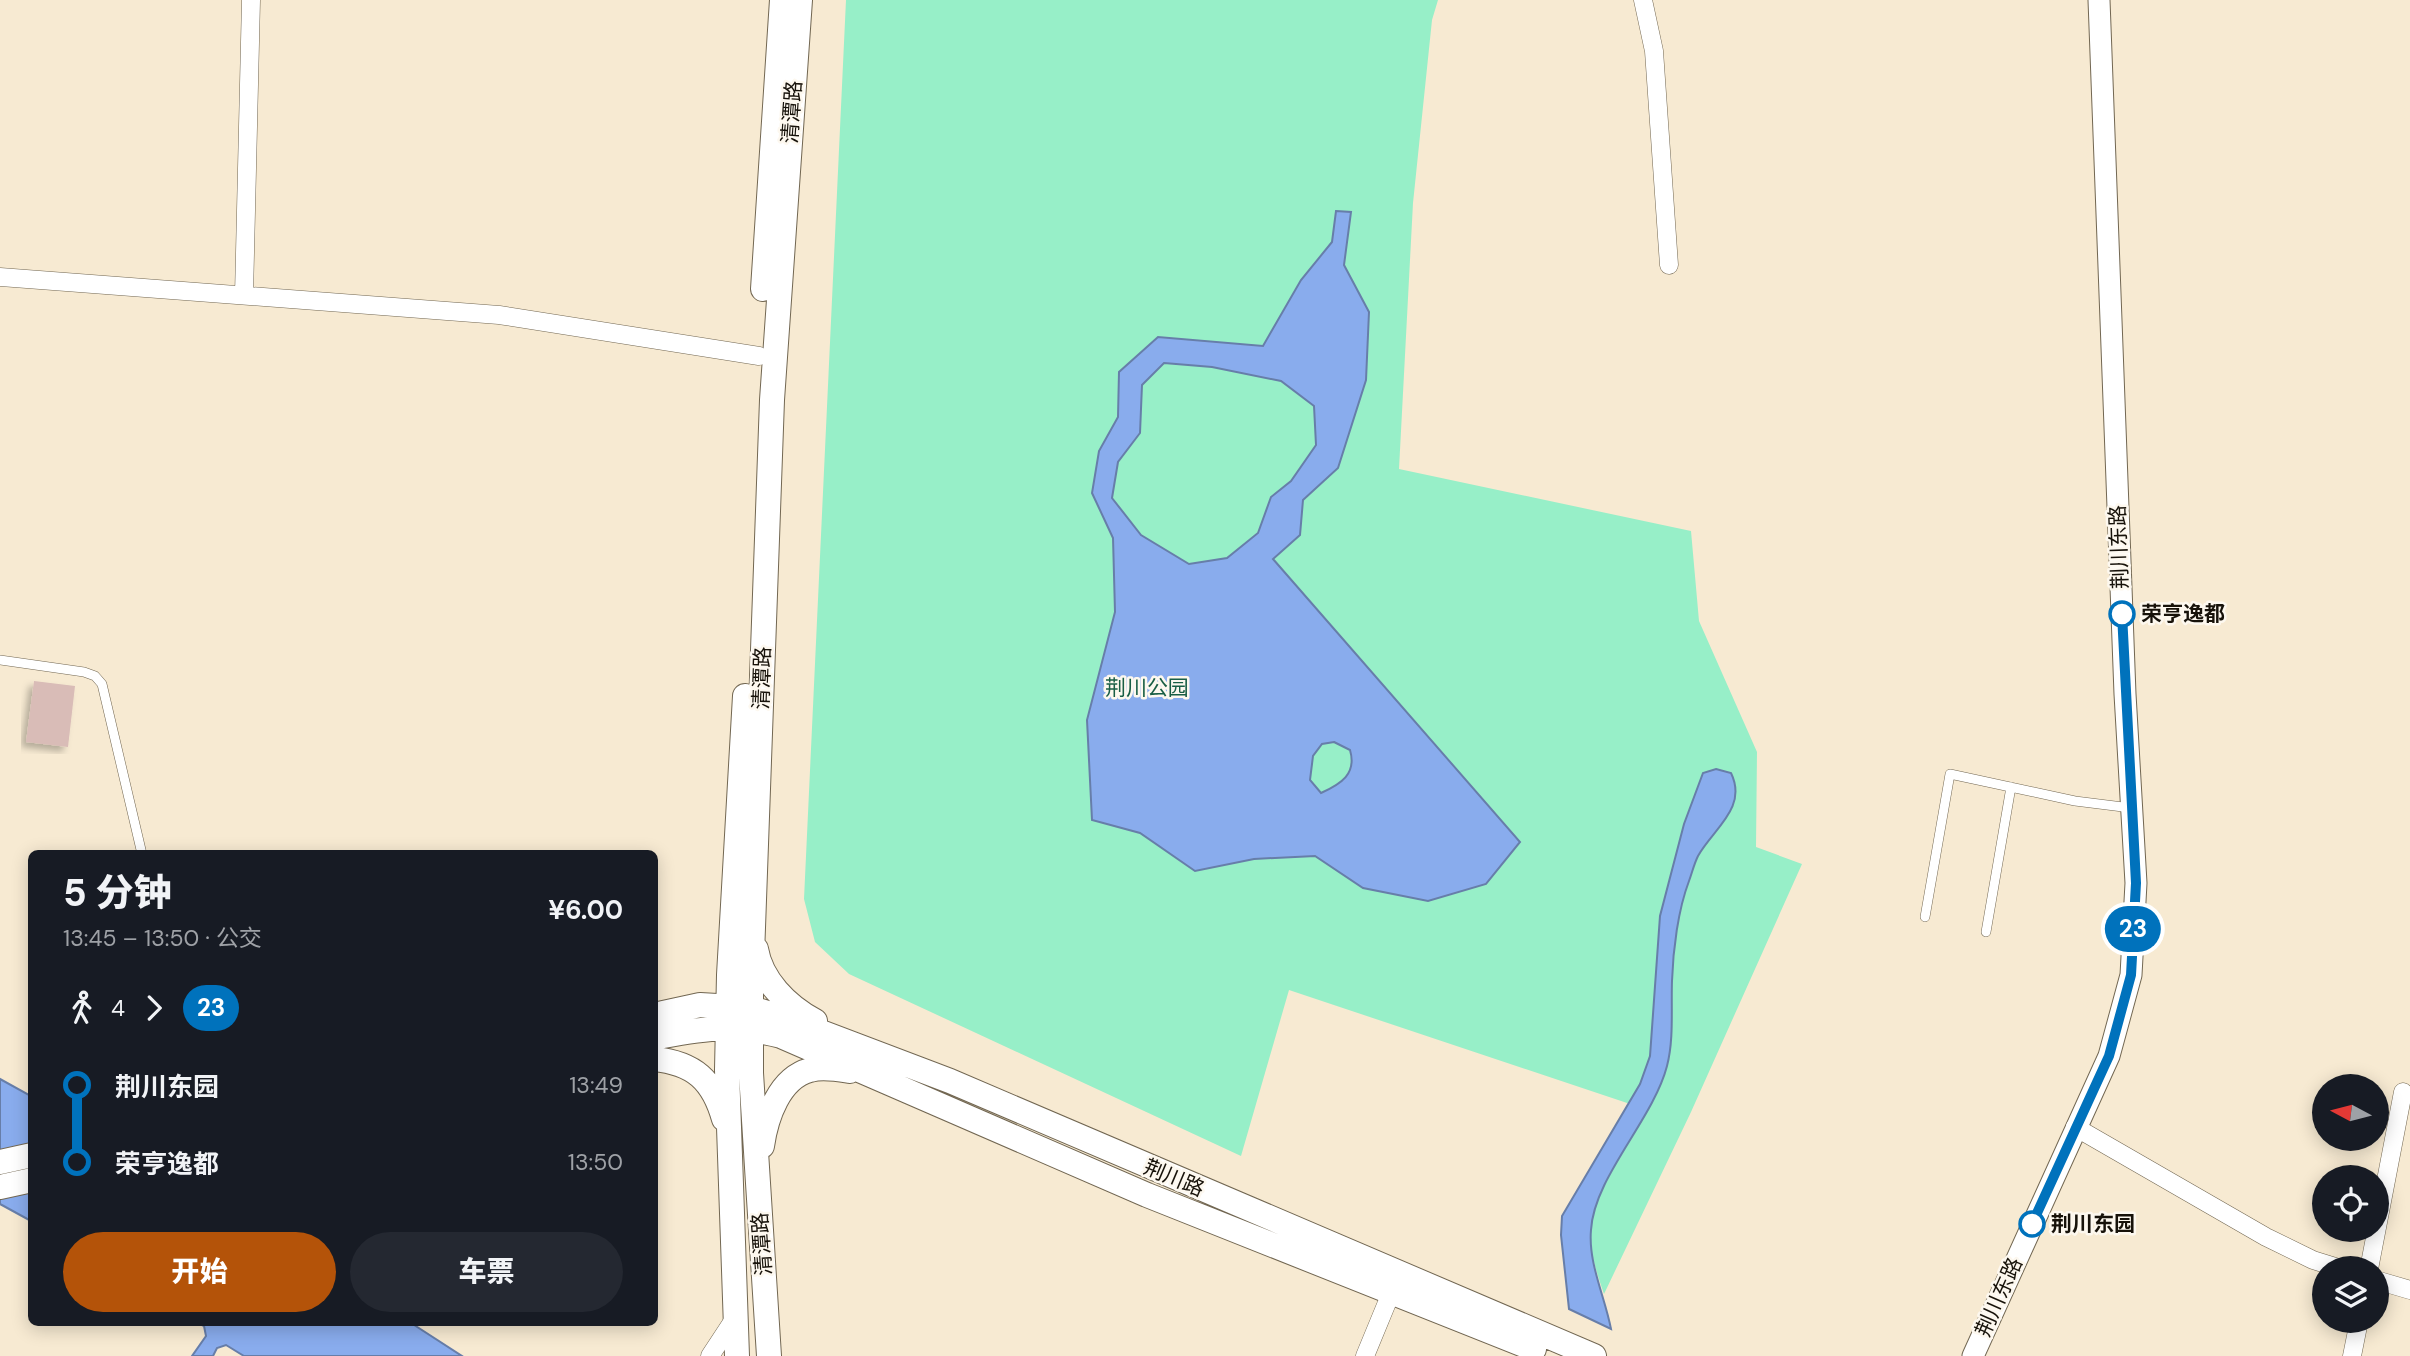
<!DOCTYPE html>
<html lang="zh">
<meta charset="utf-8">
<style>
body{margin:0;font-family:"DM Sans","Noto Sans SC",sans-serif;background:#242831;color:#f1f3f6;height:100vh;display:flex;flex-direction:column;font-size:26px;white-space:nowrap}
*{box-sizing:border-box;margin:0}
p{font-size:23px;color:#9ea1a6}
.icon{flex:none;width:38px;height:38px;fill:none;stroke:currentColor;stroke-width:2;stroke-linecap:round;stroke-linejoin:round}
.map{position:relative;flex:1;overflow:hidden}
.drawer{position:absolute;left:28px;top:850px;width:630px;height:476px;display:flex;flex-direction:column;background:#171b24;border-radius:10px;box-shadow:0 4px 18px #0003}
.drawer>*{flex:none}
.badge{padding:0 14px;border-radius:23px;font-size:24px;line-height:46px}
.needle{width:46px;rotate:277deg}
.tools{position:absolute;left:2312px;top:1074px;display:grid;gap:14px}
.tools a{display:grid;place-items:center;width:77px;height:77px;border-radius:50%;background:#171b24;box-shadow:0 4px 18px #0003;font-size:35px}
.map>.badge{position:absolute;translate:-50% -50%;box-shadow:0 0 0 4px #fff}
.legs{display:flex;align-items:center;gap:10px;height:77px;padding:0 35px;font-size:23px}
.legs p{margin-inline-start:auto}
.head{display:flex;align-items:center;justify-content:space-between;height:119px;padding:0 35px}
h1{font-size:38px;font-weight:800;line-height:52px}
.cta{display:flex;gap:14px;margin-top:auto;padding:14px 35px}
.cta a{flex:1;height:80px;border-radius:42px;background:#b45309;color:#fff;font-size:28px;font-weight:800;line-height:80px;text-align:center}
.cta a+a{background:#242831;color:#f1f3f6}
ul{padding:0 35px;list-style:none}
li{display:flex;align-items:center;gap:24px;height:77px;font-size:26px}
li i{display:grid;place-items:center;width:10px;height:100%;margin:0 9px;background:currentColor}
li i::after{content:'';width:18px;height:18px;margin:-9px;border:5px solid;border-radius:50%;background:#171b24}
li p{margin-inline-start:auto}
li:first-child i{background:linear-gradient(#0000 50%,currentColor 0)}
li:last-child i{background:linear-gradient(currentColor 50%,#0000 0)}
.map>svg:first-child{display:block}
</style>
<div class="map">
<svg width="2410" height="1356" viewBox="0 0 2410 1356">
<defs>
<filter id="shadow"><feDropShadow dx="-5" dy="5" stdDeviation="3.5" flood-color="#0004"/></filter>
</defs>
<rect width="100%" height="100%" fill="#f7ead2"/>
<path fill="#97efc8" d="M 846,0 L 1438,0 L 1432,20 L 1413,203 L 1399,469 L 1691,531 L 1699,621 L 1757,752 L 1756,847 L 1802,864 L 1691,1112 L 1604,1294 C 1595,1268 1584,1236 1594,1209 C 1607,1175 1630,1142 1648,1110 L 1289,990 L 1241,1156 L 849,974 L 815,942 L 804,899 Z"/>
<path fill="#89aced" stroke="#677ea9" stroke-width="2" fill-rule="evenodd" d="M 1336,211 L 1351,212 L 1344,265 L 1369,312 L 1366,380 L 1338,468 L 1303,500 L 1300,535 L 1273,559 L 1520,842 L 1486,884 L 1428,901 L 1363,888 L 1315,856 L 1254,859 L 1195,871 L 1140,833 L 1092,820 L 1087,720 L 1115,612 L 1113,538 L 1092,493 L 1099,451 L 1118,417 L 1119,372 L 1158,337 L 1263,346 L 1301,280 L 1332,242 ZM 1164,363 L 1212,367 L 1281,381 L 1314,406 L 1316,445 L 1291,481 L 1271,497 L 1258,533 L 1227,558 L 1189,564 L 1141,535 L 1112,498 L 1118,462 L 1140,433 L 1142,385 ZM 1334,742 L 1350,750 C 1357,774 1341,784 1321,793 L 1310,780 L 1313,756 L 1322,744 Z
M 1716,769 L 1731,773 C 1748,808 1713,829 1698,856 C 1694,864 1692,873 1689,881 C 1678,910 1673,950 1672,981 C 1671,1009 1674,1039 1667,1066 C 1653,1120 1594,1177 1591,1230 C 1588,1263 1605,1297 1611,1329 L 1569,1309 L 1561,1235 L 1562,1216 L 1640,1084 L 1650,1056 L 1660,916 L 1684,824 L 1703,773 Z
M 0,1079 L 31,1096 L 31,1221 L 0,1204 Z
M 198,1323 L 411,1323 L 462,1356 L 244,1356 L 226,1345 L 217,1348 L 213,1356 L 192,1356 L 206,1336 L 204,1326 Z"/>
<path fill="#d9bcb7" filter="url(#shadow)" d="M 34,681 L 75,686 L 68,747 L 26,742 Z"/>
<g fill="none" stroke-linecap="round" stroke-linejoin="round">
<g stroke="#726752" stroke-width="10">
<path id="service" d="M 0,660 L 84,672 L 95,676 L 102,684 L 142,854
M 1925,917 L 1950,774 L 2075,801 L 2131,808
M 1986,932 L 2011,787"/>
</g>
<g stroke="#726752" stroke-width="19">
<path id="minor" d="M 1643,0 L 1654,51 L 1669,265
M 0,277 L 499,315 L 759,356
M 244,295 L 251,0
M 2075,1127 L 2266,1237 L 2313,1260 L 2342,1269
M 2369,1269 L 2403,1092
M 2376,1280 L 2410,1290
M 710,1356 L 735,1318
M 1365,1356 L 1391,1293
M 2352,1356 L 2359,1321"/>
</g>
<g stroke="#726752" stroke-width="23">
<path id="tertiary" d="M 1973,1356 L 2109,1056 L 2131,975 L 2136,883 L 2125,694 L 2099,0"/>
</g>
<g stroke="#726752" stroke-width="26">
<path id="secondary" d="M 763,289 L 782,0
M 756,949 C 761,980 787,1006 815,1021
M 654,1015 L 700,1005 L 751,1008 L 784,1018 L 950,1081 L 1594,1356
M 654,1038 C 700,1028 736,1024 781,1036 L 1147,1195 L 1534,1349
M 654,1059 C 694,1063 713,1080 724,1119
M 762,1146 C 766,1118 779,1078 810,1070 C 822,1066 838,1069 850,1071
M 0,1162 L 32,1155
M 0,1187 L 32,1180
M 737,1356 L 727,1070 L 729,975 L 745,696
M 769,1356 L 751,1073 L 751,983 L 772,400 L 800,0"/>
</g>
<use href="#service" stroke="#fff" stroke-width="9"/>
<use href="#minor" stroke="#fff" stroke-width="18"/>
<use href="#tertiary" stroke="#fff" stroke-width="21"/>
<use href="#secondary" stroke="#fff" stroke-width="24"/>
</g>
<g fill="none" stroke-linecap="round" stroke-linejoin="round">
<g stroke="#fff" stroke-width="16">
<path id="line-1" d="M 2032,1224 L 2109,1056 L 2131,975 L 2136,883 L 2122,614"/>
</g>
<use href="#line-1" stroke="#0072bc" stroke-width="10"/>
</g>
<g fill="#fff" stroke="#0072bc" stroke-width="3.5">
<circle cx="2122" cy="614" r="12"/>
<circle cx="2032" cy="1224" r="12"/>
</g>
<g text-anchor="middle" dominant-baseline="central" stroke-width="5" stroke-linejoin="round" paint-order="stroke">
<g font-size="21" fill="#17120a" stroke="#fdf8ef">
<text transform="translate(792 112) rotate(-86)">清潭路</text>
<text transform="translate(2119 547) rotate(-92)">荆川东路</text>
<text transform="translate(762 678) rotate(-88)">清潭路</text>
<text transform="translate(1174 1178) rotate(23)">荆川路</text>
<text transform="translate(762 1244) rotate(-94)">清潭路</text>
<text transform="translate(1999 1297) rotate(-66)">荆川东路</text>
</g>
<g font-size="21" font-weight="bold" fill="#17120a" stroke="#fdf8ef" text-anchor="start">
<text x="2141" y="614">荣亨逸都</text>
<text x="2051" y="1224">荆川东园</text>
</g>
<g font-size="21" fill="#195e45" stroke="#fdf8ef">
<text x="1147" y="688">荆川公园</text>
</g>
</g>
</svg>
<div class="tools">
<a><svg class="needle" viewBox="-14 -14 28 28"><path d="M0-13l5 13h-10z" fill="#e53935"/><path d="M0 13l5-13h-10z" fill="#9ea1a6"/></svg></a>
<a><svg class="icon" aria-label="locate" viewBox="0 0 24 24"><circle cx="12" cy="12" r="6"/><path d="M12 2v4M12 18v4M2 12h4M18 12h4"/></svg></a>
<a><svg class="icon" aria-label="layers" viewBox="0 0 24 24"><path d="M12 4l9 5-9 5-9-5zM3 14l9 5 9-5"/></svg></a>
</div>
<b class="badge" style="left:2133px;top:929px;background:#0072bc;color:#fff">23</b>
<section class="drawer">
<div class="head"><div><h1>5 分钟</h1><p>13:45 – 13:50 · 公交</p></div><b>¥6.00</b></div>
<div class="legs"><svg class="icon" aria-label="walk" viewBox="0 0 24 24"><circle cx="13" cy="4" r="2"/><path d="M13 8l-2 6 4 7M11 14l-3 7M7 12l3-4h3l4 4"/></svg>4<svg class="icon" aria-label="forward" viewBox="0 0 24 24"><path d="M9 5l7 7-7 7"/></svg><b class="badge" style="background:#0072bc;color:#fff">23</b></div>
<ul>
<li><i style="color:#0072bc"></i><b>荆川东园</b><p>13:49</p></li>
<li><i style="color:#0072bc"></i><b>荣亨逸都</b><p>13:50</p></li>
</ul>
<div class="cta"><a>开始</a><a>车票</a></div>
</section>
</div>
